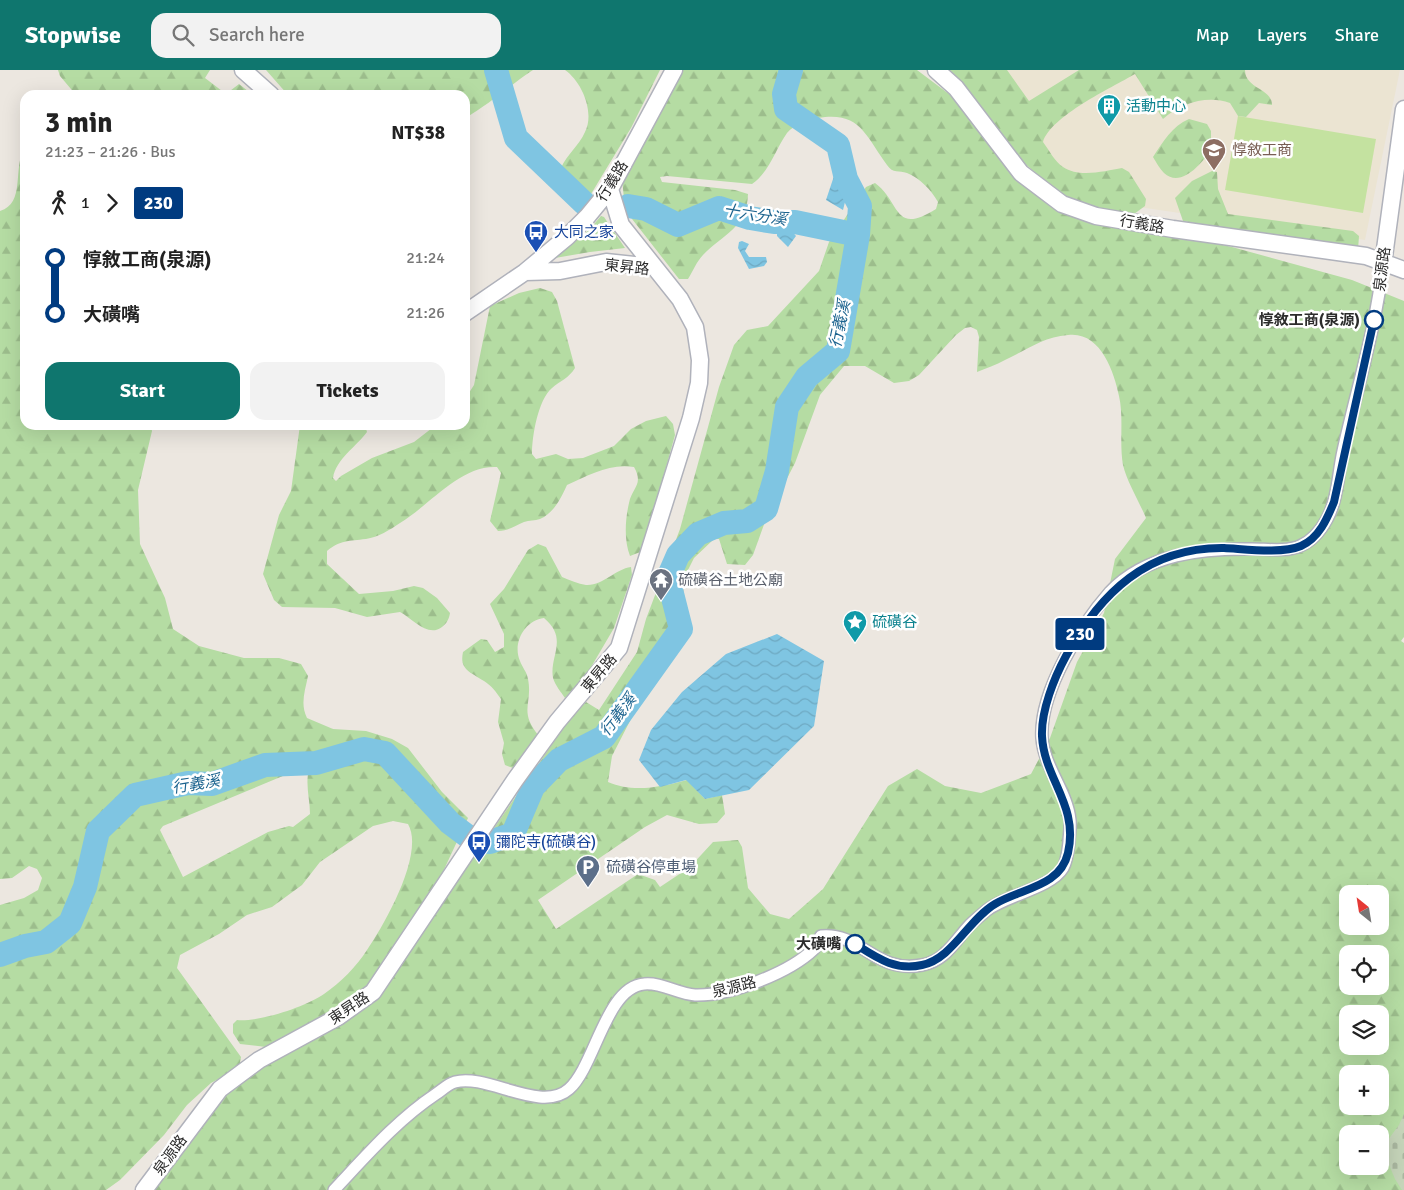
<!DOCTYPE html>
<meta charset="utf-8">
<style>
body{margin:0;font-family:Signika,"Noto Sans TC",sans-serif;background:#f2f2f2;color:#222;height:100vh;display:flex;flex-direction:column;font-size:19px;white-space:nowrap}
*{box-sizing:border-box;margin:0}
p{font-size:16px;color:#767676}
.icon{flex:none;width:28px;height:28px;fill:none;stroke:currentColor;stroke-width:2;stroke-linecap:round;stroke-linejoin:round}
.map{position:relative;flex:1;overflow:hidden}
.sheet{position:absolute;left:20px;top:20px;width:450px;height:340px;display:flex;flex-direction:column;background:#fff;border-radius:15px;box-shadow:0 5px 20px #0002}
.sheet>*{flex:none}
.badge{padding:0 10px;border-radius:4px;font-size:18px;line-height:32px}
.needle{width:32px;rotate:330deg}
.buttons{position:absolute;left:1339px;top:815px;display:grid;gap:10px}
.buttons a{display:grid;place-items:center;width:50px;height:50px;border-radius:10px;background:#fff;box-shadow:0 5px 20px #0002;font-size:25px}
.map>.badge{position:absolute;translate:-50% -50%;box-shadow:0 0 0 2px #fff}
.legs{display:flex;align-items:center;gap:8px;height:55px;padding:0 25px;font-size:16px}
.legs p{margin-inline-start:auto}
.head{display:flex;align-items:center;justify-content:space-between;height:85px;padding:0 25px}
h1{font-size:28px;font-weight:700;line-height:38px}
.button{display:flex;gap:10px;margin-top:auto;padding:10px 25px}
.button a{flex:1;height:58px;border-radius:15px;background:#0f766e;color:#fff;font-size:20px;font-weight:700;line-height:58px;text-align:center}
.button a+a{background:#f2f2f2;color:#222}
ul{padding:0 25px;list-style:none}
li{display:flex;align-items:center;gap:18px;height:55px;font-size:19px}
li i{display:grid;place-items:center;width:8px;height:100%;margin:0 6px;background:currentColor}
li i::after{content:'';width:12px;height:12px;margin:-6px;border:4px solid;border-radius:50%;background:#fff}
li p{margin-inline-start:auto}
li:first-child i{background:linear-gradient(#0000 50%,currentColor 0)}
li:last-child i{background:linear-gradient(currentColor 50%,#0000 0)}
header{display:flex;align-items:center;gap:30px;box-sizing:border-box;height:70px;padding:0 25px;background:#0f766e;color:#fff}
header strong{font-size:24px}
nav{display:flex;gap:28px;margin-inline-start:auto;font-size:18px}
.search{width:350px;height:45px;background:#f2f2f2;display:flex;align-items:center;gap:12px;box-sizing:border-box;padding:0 18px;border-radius:15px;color:#767676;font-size:19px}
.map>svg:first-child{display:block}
</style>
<header>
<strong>Stopwise</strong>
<div class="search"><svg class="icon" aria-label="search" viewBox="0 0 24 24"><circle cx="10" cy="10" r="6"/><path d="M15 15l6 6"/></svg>Search here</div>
<nav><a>Map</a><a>Layers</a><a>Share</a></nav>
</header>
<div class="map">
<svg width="1404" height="1120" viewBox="0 0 1404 1120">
<defs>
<pattern id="forest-firs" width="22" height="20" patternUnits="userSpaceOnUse" patternTransform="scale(1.25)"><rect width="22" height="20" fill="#b5dca3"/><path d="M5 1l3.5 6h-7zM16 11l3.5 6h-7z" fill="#9cbd8c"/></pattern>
<pattern id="cemetery-stones" width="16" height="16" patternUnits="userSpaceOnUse" patternTransform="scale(1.25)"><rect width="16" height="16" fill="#c5d4b9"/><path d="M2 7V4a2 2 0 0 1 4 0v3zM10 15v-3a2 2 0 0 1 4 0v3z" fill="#a9b69f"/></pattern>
<pattern id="water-waves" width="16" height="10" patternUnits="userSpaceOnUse" patternTransform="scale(1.25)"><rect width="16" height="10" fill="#7fc5e2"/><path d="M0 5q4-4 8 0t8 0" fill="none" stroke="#6ea9c2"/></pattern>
</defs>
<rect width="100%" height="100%" fill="#ece7e0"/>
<path fill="#ebe4d2" d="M 955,0 L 1400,0 L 1365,170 L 1077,128 Z"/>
<path fill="url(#forest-firs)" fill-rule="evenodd" d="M 58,0 L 210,0 L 205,8 L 226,24 L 239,14 L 253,25 L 76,25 L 60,6 Z
M 266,0 L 533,0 C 510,15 490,34 465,48 L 465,25 L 288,25 Z
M 565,0 L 660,0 L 631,58 L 591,124 L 586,126 L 567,107 L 561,98 C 567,84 579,76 585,62 C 595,42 582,12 565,0 Z
M 681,0 L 917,0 L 949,24 L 1010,90 L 1065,141 L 1232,177 L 1352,210 L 1404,231 L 1404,567 L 1401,571 L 1404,573 L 1404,1120 L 149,1120 L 225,1021 L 269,990 L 362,940 L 383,918 L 571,647 L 586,632 L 599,640 L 637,582 L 646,549 L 680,459 L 719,317 L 734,275 L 747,260 L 768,256 L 819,201 L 829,172 L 866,117 L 875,113 C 901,132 893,166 936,139 L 938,132 C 931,120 920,108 907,103 C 899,100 893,104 887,95 C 865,65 860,41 818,48 C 806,50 795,54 787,63 C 776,78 769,103 752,114 L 667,106 L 660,107 L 662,112 L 735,120 L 748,124 C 747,158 723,164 703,185 C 697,191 693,201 688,209 L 679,209 L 625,140 L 622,108 ZM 971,257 L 977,260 L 979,267 L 977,302 C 986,298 996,295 1005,290 C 1027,280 1043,267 1068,265 C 1100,261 1114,301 1119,326 C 1124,348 1119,372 1123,395 C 1127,412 1139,431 1146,448 L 1115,489 L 1104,543 L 1077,592 L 1050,668 L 1031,704 L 981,723 L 945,716 L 917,699 L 888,716 L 823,819 L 789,849 L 770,844 L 748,818 L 742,777 L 738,770 L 713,772 L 690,797 L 660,817 L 655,810 L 638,804 L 556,859 L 538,830 L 645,757 L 667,745 L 699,754 L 717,753 L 725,744 L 722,725 L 705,729 L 687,710 C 661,717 633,723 608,712 L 612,686 L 652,608 L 682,569 L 687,543 L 682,512 L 694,488 L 714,469 L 719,469 L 727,494 L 745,495 L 753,485 L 766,449 L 795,393 L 820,325 L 844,296 L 865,296 L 894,313 L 909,311 L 919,305 L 956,265 L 965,258 ZM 1348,824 L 1380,824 L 1380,856 L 1348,856 ZM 1348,884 L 1380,884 L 1380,916 L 1348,916 ZM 1348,944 L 1380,944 L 1380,976 L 1348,976 ZM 1348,1004 L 1380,1004 L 1380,1036 L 1348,1036 ZM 1348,1064 L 1380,1064 L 1380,1096 L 1348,1096 Z
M 941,0 L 1007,0 L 1029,31 L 1079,0 L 1245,0 C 1245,19 1272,18 1272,35 L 1259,33 L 1246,47 L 1238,46 L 1230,33 C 1207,25 1181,33 1163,49 L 1135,4 C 1111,18 1051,46 1043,72 C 1049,80 1055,92 1063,97 C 1079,108 1105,101 1122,98 L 1129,102 L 1146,129 L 1145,136 L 1134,144 L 1071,133 L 1017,87 Z
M 1189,49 L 1207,54 L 1211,61 L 1211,80 C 1202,93 1181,119 1164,103 C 1160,99 1156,92 1153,87 C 1163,72 1172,56 1189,49 Z
M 25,76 L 25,355 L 151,355 L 152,361 L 138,420 L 140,474 L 165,528 L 173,559 L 199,576 L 244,588 L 279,588 L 301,594 L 308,606 C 305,621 300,634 307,648 L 333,659 L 366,661 L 392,669 L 408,678 L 442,722 L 468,748 L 441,806 L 368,918 L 327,948 L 266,977 L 240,974 L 233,963 L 233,954 L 237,950 C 260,952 305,937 324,924 C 340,913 357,896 367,880 C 385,854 425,783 408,754 L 393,751 L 373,756 L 320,792 L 302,815 L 272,837 L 247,845 L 219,864 L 180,885 L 177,898 L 241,987 L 239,998 L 211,1013 L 187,1035 L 164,1065 L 120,1110 L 106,1120 L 0,1120 L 0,835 L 24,828 L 38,820 L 42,808 L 37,799 L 29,796 L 12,808 L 0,809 L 0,141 C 26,133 12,99 25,76 ZM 302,698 L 309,699 C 305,715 310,729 310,744 L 293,757 L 289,756 L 268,762 L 183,807 L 160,760 L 163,756 Z
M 1212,101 L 1217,102 L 1218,119 L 1228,144 L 1353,161 L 1359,166 L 1358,180 L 1352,183 L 1183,151 L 1175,128 L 1192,111 Z
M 601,146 L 604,147 L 625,178 L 590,182 L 555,188 L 589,160 Z
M 540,218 L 552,222 L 557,231 L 575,298 C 569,308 560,311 552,318 C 538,330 532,366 532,384 L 536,389 L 556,384 L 568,389 L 583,388 L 614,376 L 631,359 L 646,351 L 666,346 L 673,354 L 675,365 L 643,481 L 630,486 C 624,471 625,450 629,433 C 632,417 644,415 634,397 C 610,393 589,405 567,415 C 561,428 554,443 540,449 C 535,451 529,450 524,452 C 514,456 509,461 498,461 L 490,451 L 501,403 L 497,397 C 460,395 430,435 400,453 C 390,460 378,467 366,469 C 349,471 340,470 327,481 L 327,494 L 359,524 L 393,521 L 414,516 L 423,518 L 437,528 L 450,543 C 449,549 447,553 442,557 C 428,568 413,549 400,542 L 367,547 L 335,538 L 282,537 L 274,530 L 263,504 L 279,445 L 291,421 L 300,355 L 365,355 L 367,362 C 356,377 336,389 333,408 L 336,411 L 341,406 L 372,388 L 414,372 L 436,355 L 465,355 L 465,329 L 474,315 L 490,236 L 519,223 Z
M 538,474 L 546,477 L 562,507 C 570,510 578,514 586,515 C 603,516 615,499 631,497 L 632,505 L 614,558 L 587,604 L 565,628 C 561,622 555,615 553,608 C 549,586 569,569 544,548 C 525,550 512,573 520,591 C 522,597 527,602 528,609 C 533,634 518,641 539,666 L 513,698 L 505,695 L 502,684 L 504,673 L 498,652 L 501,629 C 496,622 492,616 484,611 C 471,602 459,600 463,582 L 481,569 L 487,570 L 495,582 L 504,577 L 504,564 L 490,534 L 504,519 L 528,480 Z"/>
<path fill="url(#cemetery-stones)" d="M 1404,1044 L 1404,1120 L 1402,1120 L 1395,1109 L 1382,1078 L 1399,1055 Z"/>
<path fill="#c4e2a0" d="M 1238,46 L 1376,69 L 1363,143 L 1225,120 Z"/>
<path fill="url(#water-waves)" d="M 834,106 L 842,107 L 846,128 L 843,140 L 826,130 Z
M 786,159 L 790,159 L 796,166 L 788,177 L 777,166 L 777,162 L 784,163 Z
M 742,171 L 749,174 L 745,181 L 749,187 L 766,187 L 767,192 L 764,196 L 749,199 L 738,178 L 739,172 Z
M 777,564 L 824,591 L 814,656 L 749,720 L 705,729 L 686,710 L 660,717 L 639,690 L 651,660 L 682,622 L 726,584 Z"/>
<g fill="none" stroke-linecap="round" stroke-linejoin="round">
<path stroke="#7fc5e2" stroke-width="24" d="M 496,0 L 516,68 L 584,133
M 628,136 L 646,139 L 678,155 L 719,138 L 750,148 L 774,152 L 795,152 L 858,165
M 0,885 L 25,876 L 46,872 L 70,853 L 85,817 L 98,761 L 135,725 L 188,713 L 212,714 L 265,695 L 316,693 L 364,679 L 385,683 L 450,753 L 474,771 L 490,772 L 513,764 L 533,717 L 559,690 L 604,667 L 681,559 L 668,508 L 678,485 L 698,464 L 724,453 L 747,451 L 766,439 L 777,401 L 787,337 L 807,307 L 838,281 L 858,165 L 860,136 L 846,109 L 838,75 L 786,39 L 784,24 L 791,0"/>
<g stroke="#b0b2bb" stroke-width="14">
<path id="street" d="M 334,1120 C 366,1086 397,1050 436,1024 C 442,1020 448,1014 455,1012 C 487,1003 541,1044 569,1019 C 595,996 606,917 644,914 C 661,912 678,924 695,925 C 730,926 789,903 814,879 C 817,876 819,870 821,866 C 861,862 875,904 922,895 C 944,891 953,874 967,858 C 973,851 980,846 987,840 C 1007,825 1051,818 1063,798 C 1067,791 1068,780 1069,772 C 1069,765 1071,757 1070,750 C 1067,721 1044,697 1042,668 C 1039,622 1081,555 1110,522 C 1146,484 1203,478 1252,479 C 1267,479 1286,482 1300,476 C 1312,471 1321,460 1327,449 C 1338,429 1338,403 1343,381 C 1357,318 1376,258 1383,194"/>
</g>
<g stroke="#b0b2bb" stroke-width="19">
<path id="secondary" d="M 243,0 L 271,25
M 936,0 L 956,18 L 1021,103 L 1062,134 L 1096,146 L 1173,159 L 1366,186 L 1404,200
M 1383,194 L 1404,39
M 525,202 L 560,201 L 606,192 L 653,197
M 465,243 L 525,202 L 567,167 L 587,147 L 610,119 L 674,0
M 144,1120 L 220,1019 L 259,990 L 338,947 L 373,922 L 515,710 L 557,652 L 619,578 L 691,348 L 699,313 L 700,290 L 695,257 L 680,229 L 621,155 L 610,119"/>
</g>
<use href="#street" stroke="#fff" stroke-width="11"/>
<use href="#secondary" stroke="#fff" stroke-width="16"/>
</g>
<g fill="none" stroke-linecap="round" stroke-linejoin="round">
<g stroke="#fff" stroke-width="11">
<path id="line-1" d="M 855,874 C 877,888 895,901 922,895 C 952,889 968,850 995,834 C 1022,818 1060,817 1068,783 C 1079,735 1044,709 1042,666 C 1041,641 1054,608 1066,586 C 1100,523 1148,477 1224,478 C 1245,479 1282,484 1301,476 C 1319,468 1327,449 1334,432 L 1374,250"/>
</g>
<use href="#line-1" stroke="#003b80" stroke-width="8"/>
</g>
<defs>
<g id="building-pin" transform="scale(1.25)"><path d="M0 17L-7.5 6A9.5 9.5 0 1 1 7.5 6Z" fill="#0f9aa8" stroke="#fff"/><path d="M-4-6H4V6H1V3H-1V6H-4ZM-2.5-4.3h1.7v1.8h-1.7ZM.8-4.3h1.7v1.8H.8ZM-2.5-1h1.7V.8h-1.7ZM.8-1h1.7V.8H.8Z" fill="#fff"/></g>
<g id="school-pin" transform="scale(1.25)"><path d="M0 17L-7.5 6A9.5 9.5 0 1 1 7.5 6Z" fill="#8d6e63" stroke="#fff"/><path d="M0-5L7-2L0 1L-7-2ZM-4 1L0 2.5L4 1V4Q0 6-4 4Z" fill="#fff"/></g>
<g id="bus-pin" transform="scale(1.25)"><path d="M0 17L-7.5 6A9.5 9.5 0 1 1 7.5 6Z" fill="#1a4fb4" stroke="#fff"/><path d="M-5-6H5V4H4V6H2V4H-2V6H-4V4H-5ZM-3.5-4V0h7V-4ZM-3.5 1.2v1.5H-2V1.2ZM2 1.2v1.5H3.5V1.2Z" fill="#fff"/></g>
<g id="temple-pin" transform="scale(1.25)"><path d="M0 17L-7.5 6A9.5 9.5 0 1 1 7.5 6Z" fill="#6b7280" stroke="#fff"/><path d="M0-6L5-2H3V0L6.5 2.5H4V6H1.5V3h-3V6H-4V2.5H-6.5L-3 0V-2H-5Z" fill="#fff"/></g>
<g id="sight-pin" transform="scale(1.25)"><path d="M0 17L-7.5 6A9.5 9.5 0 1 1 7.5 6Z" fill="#0f9aa8" stroke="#fff"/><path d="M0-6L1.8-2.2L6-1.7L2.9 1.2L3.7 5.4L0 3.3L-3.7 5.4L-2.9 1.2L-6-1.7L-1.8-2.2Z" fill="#fff"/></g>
<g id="parking-pin" transform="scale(1.25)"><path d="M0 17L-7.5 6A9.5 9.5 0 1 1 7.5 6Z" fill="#5c6f8a" stroke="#fff"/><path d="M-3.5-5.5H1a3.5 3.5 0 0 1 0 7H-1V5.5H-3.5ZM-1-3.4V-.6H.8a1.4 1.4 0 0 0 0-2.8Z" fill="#fff"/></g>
</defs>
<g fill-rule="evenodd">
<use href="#building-pin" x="1109" y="36"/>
<use href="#school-pin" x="1214" y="80"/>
<use href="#bus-pin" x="536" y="162"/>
<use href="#temple-pin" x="661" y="510"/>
<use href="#sight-pin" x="855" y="552"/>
<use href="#bus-pin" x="479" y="772"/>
<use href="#parking-pin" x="588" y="797"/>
</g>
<g fill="#fff" stroke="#003b80" stroke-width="2.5">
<circle cx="1374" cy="250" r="9"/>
<circle cx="855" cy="874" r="9"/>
</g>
<g text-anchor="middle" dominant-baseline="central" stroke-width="5" stroke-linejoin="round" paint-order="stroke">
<g font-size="15" fill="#0d838f" stroke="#fff" text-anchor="start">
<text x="1126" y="36">活動中心</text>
<text x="872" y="552">硫磺谷</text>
</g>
<g font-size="15" fill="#785e54" stroke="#fff" text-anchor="start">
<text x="1232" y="80">惇敘工商</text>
</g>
<g font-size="15" fill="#2c2c2c" stroke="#fff">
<text transform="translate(612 111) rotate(-58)">行義路</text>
<text transform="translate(1142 154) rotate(10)">行義路</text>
<text transform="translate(627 197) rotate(6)">東昇路</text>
<text transform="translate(1382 199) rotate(-83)">泉源路</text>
<text transform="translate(599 603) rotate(-50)">東昇路</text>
<text transform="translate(734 917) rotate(-14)">泉源路</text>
<text transform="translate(349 938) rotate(-34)">東昇路</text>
<text transform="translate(170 1085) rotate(-54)">泉源路</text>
</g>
<g font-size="15" fill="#164399" stroke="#fff" text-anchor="start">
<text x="554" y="162">大同之家</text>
<text x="496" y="772">彌陀寺(硫磺谷)</text>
</g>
<g font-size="15" font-weight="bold" fill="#2c2c2c" stroke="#fff" text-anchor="end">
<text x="1360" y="250">惇敘工商(泉源)</text>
<text x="841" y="874">大磺嘴</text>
</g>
<g font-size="15" fill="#5b616d" stroke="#fff" text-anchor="start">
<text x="678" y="510">硫磺谷土地公廟</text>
</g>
<g font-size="15" fill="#4e5e75" stroke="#fff" text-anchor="start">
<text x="606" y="797">硫磺谷停車場</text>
</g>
<g font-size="16" font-style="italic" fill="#1d648f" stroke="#fff">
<text transform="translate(755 145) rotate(9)">十六分溪</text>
<text transform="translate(840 254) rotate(-78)">行義溪</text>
<text transform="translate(618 645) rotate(-52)">行義溪</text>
<text transform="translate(196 714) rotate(-9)">行義溪</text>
</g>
</g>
</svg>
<div class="buttons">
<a><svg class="needle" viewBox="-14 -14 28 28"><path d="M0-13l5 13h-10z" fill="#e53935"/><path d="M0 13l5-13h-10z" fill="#767676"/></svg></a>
<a><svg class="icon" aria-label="locate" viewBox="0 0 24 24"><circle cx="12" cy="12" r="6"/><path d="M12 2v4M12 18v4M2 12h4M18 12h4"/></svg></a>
<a><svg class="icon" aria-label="layers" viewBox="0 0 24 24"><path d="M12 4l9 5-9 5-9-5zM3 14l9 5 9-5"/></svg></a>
<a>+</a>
<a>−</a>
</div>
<b class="badge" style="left:1080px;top:564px;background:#003b80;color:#fff">230</b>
<section class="sheet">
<div class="head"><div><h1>3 min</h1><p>21:23 – 21:26 · Bus</p></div><b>NT$38</b></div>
<div class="legs"><svg class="icon" aria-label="walk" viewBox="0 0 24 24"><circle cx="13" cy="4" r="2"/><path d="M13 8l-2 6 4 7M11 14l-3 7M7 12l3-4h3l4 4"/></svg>1<svg class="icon" aria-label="forward" viewBox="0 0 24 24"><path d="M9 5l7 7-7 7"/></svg><b class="badge" style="background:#003b80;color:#fff">230</b></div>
<ul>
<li><i style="color:#003b80"></i><b>惇敘工商(泉源)</b><p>21:24</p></li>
<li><i style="color:#003b80"></i><b>大磺嘴</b><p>21:26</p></li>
</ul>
<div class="button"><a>Start</a><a>Tickets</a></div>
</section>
</div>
